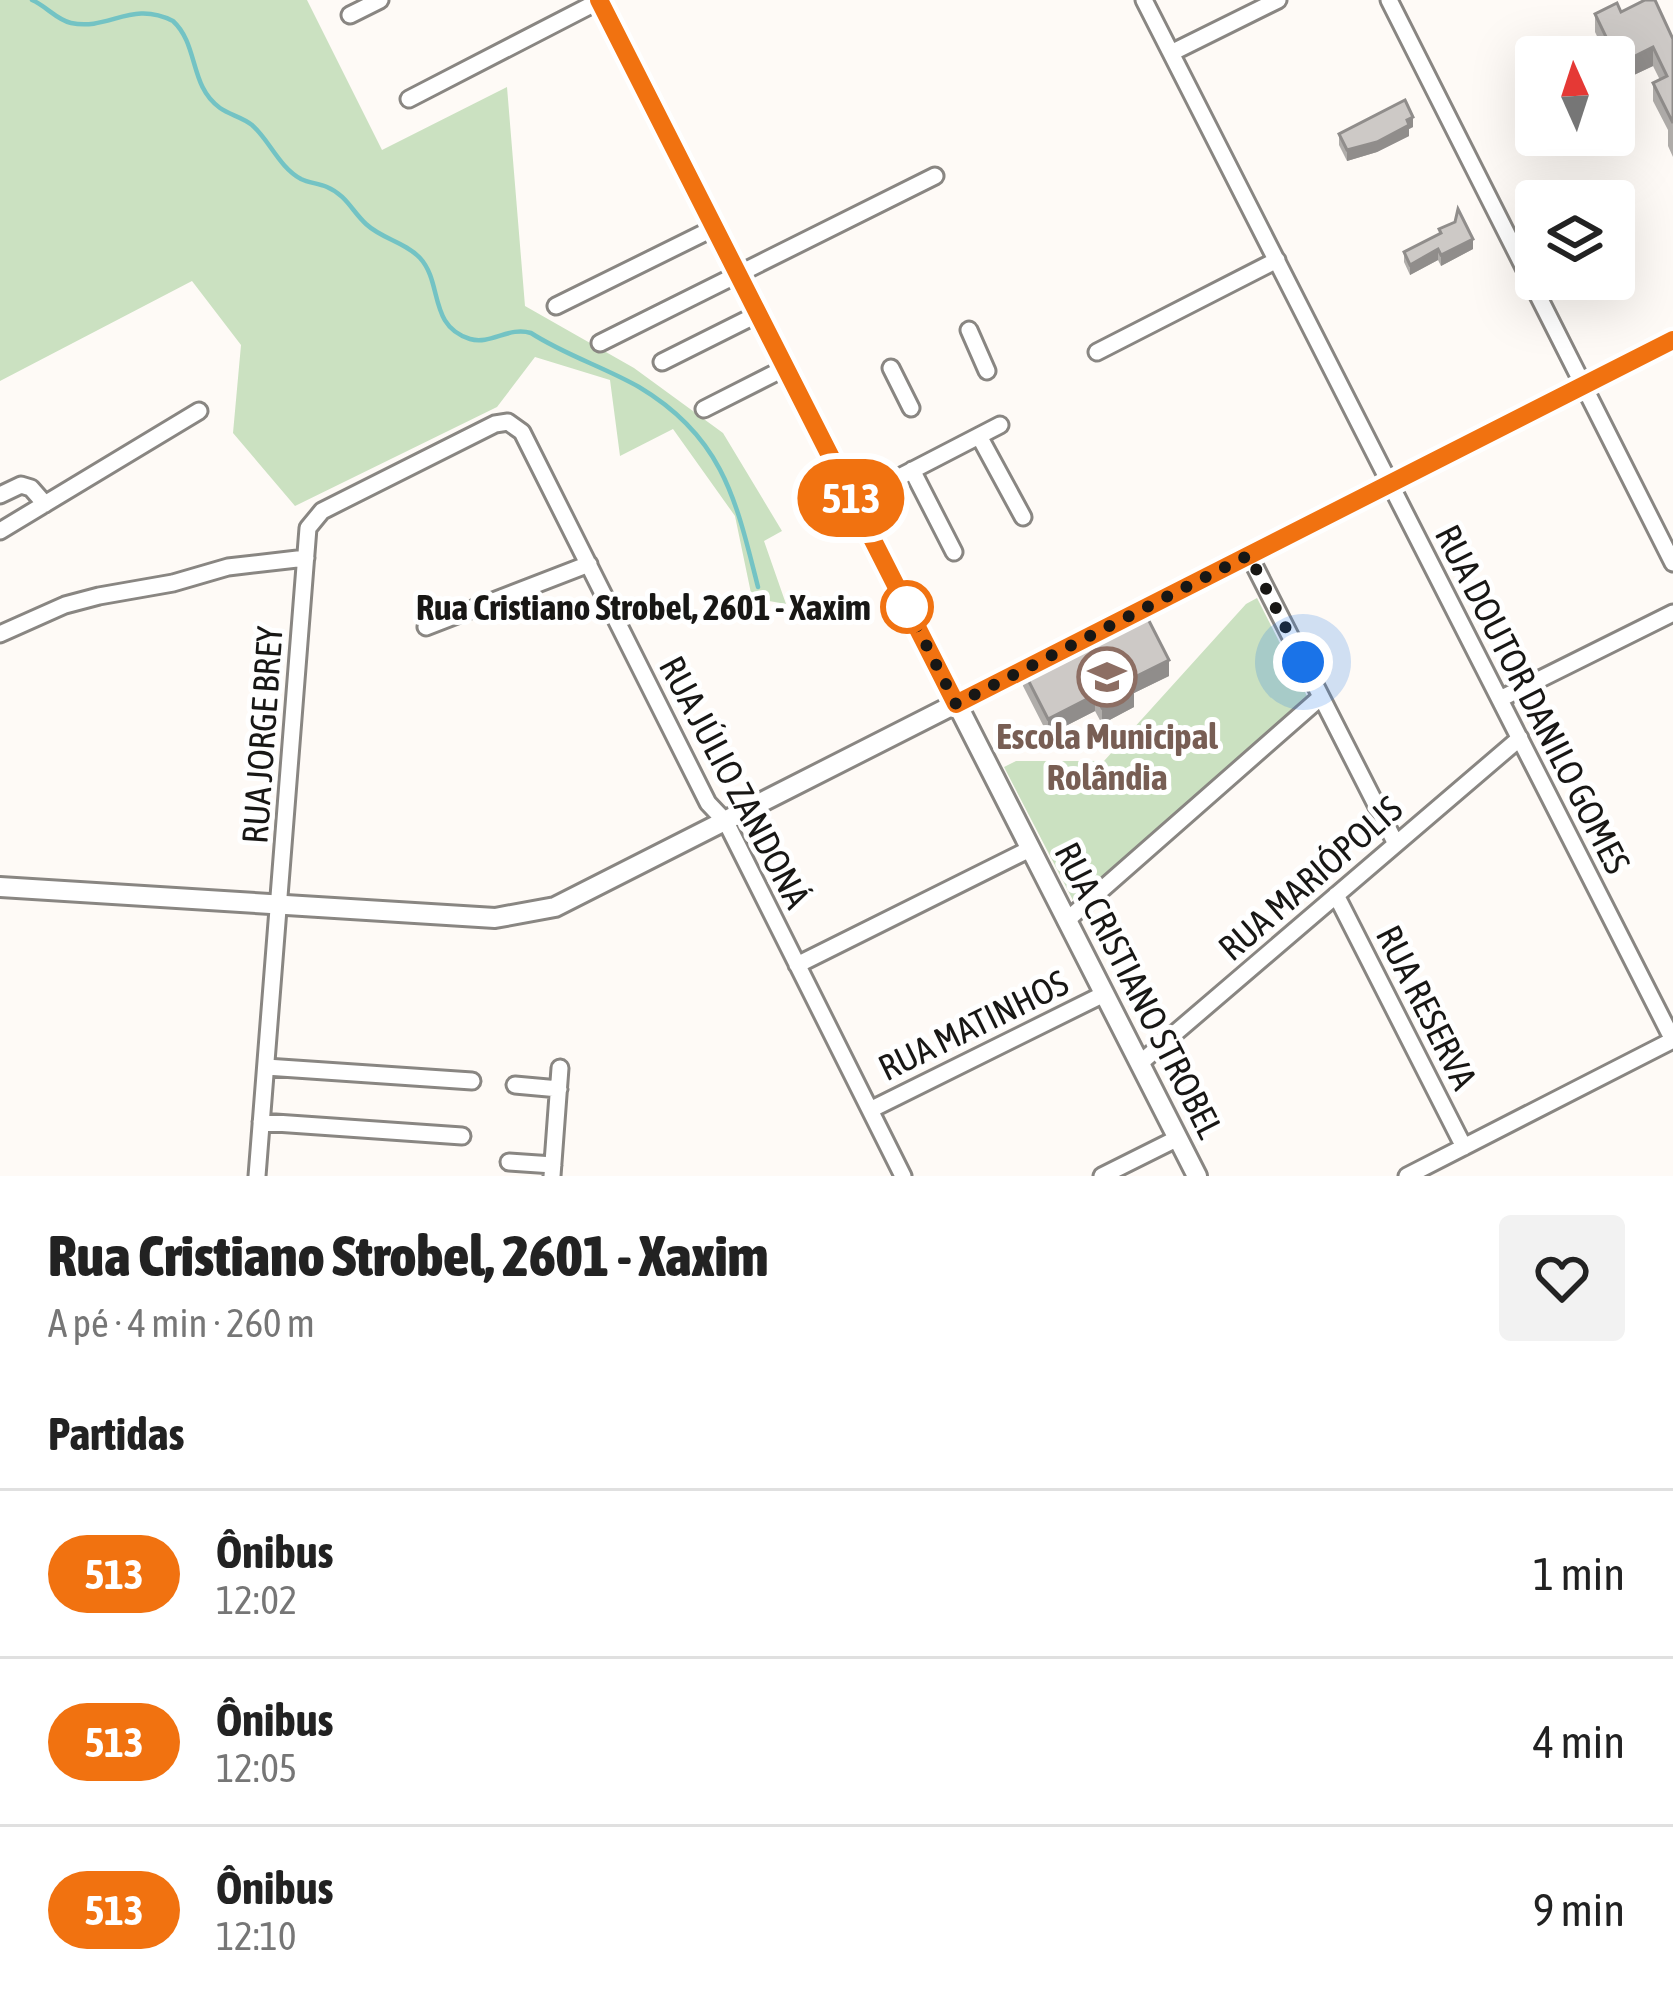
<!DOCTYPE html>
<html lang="pt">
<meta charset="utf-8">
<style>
body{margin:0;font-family:"Asap Condensed",sans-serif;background:#f2f2f2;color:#222;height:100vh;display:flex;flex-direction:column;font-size:45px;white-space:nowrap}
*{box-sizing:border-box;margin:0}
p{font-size:39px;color:#767676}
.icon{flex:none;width:66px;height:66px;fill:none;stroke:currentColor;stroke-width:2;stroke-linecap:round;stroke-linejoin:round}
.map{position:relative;height:1176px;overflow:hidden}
.drawer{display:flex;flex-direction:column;background:#fff;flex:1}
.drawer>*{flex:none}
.badge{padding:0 24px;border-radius:39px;font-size:42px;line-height:78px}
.needle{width:78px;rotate:357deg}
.controls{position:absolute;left:1515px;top:36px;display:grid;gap:24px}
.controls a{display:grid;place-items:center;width:120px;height:120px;border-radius:12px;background:#fff;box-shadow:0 12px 48px #0002;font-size:60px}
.you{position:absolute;width:60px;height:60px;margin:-30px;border:9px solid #fff;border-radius:50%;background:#1a73e8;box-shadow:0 0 0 18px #1a73e833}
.map>.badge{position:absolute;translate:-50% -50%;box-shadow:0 0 0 6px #fff}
h2{padding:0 48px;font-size:45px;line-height:108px}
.round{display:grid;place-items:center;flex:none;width:126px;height:126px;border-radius:12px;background:#f2f2f2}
.overview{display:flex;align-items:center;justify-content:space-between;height:204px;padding:0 48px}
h1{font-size:57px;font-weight:800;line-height:90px}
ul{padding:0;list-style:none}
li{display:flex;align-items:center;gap:36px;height:168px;padding:0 48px;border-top:3px solid #e0e0e0}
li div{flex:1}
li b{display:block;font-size:45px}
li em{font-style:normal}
li .badge{min-width:132px;font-weight:700;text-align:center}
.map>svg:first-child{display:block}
</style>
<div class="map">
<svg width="1673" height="1176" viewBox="0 0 1673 1176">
<rect width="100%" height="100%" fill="#fefaf6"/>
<path fill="#cbe1c1" d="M 0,0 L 307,0 L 382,150 L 507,87 L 525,306 L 634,368 L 723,433 L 782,531 L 764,541 L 786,604 L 752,598 L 735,516 L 673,429 L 620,456 L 610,380 L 535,357 L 497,407 L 295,506 L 233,433 L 241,345 L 192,281 L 0,381 Z
M 1257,598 L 1308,698 L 1076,906 L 1004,767 L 1016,761 L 1104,761 L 1246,604 Z"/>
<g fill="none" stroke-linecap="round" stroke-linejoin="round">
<path stroke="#73c3c4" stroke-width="4.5" d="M 32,0 C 46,6 57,20 71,23 C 109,31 131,0 173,21 C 199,45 189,86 220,108 C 230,115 242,117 252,125 C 270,141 279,167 301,179 C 309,183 318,183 327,187 C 346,195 352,211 366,224 C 382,239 405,242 420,258 C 443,283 428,326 470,339 C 491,345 509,326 531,333 C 565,355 604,367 639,387 C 723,437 736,500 758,587"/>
<g stroke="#898682" stroke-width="21">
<path id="minor" d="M 1144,0 L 1673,1040
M 1389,0 L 1673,563
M 350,15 L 380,0
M 1171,53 L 1278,0
M 409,99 L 599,1
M 556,306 L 714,228
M 969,330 L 987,371
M 600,343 L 935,176
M 1097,352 L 1277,260
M 662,362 L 758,314
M 891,368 L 911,408
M 704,409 L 785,368
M 979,436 L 1023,517
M 912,470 L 954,552
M 0,495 L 21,485 L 31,488 L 45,504
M 853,501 L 1000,425
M 0,531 L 199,411
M 1249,555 L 1396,844
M 426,627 L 589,564
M 0,634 L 65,605 L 99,596 L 173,583 L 228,567 L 306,558
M 1500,699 L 1673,613
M 1336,895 L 1464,1147
M 1066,921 L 1321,697
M 797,965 L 1030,849
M 1139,1064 L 1520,738
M 266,1067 L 472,1081
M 515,1085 L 559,1089
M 870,1110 L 1104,994
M 261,1122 L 462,1136
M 509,1162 L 553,1165
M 257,1176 L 308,528 L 322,511 L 495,424 L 508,422 L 522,432 L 708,803 L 726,822 L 903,1176
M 552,1176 L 560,1068
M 1102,1176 L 1178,1138
M 1407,1176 L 1673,1040"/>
</g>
<g stroke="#898682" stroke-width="24">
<path id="major" d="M 599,0 L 1197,1176
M 0,887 L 495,918 L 555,907 L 1673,340"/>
</g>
<use href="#minor" stroke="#fff" stroke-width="15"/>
<use href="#major" stroke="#fff" stroke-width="18"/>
</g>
<path fill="#b0adaa" d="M 1621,12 L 1673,39 L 1673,157 L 1668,146 L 1668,130 L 1653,101 L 1653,83 L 1660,80 L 1653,66 L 1619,82 L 1614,71 L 1614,57 L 1607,57 L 1595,32 L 1595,14 Z
M 1413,127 L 1409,129 L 1409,136 L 1377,152 L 1347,161 L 1339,145 L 1339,134 Z
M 1439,229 L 1473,249 L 1441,266 L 1438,260 L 1410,275 L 1404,262 L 1404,252 L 1439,234 Z
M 1057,658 L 1169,676 L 1134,693 L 1134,707 L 1102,724 L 1095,711 L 1048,735 L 1023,686 L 1023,670 Z"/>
<path fill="#908d8b" d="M 1653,47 L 1653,66 L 1619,82 L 1619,64 Z
M 1413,117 L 1413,127 L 1409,129 L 1409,136 L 1377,152 L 1347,161 L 1347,150 Z
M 1473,239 L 1473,249 L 1441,266 L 1441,255 Z
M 1438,249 L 1438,260 L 1410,275 L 1410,265 Z
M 1169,660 L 1169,676 L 1134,693 L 1134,707 L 1102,724 L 1102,708 L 1129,680 Z
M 1095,695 L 1095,711 L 1048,735 L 1048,719 Z"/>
<path fill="#cdc9c6" stroke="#908d8b" stroke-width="3" d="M 1645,0 L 1655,0 L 1673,39 L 1673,123 L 1653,83 L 1667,76 L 1653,47 L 1619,64 L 1595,14 L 1617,3 L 1621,12 Z
M 1405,100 L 1413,117 L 1407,120 L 1409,125 L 1377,142 L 1347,150 L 1339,134 Z
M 1458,209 L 1473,239 L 1441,255 L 1438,249 L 1410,265 L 1404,252 L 1441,233 L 1439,229 L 1455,222 Z
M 1145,613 L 1169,660 L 1129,680 L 1134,691 L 1102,708 L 1095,695 L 1048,719 L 1023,670 L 1055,654 L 1057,658 Z"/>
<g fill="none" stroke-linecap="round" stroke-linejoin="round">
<g stroke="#fff" stroke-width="27">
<path id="line" d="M 599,0 L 956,704 L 1673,340"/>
</g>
<use href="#line" stroke="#f17210" stroke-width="18"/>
<path stroke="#181715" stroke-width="12" stroke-dasharray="0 21.6" d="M 907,607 L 956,704 L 1249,555 L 1303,662"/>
</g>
<defs>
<g id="school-ring" transform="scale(3)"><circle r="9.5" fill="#fff" stroke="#8d6e63" stroke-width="1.5"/><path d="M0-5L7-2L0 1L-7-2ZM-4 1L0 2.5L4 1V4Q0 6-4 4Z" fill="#8d6e63"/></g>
</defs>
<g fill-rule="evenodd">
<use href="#school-ring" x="1107" y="677"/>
</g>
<circle fill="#fff" stroke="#f17210" stroke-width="6" cx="907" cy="607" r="24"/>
<g text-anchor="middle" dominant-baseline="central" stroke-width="10" stroke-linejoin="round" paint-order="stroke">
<g font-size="36" font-weight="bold" fill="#181715" stroke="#fff" text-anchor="end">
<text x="871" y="607">Rua Cristiano Strobel, 2601 - Xaxim</text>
</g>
<g font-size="36" fill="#181715" stroke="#fff">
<text transform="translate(1533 699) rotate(63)">RUA DOUTOR DANILO GOMES</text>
<text transform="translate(262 735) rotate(-86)">RUA JORGE BREY</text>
<text transform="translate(735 782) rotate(62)">RUA JÚLIO ZANDONÁ</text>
<text transform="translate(1310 878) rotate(-41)">RUA MARIÓPOLIS</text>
<text transform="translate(1139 990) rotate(63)">RUA CRISTIANO STROBEL</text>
<text transform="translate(1427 1007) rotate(63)">RUA RESERVA</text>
<text transform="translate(973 1025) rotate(-26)">RUA MATINHOS</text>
</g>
<g font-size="36" font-weight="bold" fill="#785e54" stroke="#fff">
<text x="1107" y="736">Escola Municipal<tspan x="1107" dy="41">Rolândia</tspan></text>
</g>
</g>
</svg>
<div class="controls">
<a><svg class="needle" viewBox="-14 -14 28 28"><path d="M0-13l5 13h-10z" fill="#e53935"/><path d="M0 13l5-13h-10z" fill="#767676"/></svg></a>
<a><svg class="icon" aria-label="layers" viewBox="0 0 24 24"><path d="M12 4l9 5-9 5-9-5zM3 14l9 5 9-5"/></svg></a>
</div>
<div class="you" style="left:1303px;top:662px"></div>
<b class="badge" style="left:851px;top:498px;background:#f17210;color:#fff">513</b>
</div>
<section class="drawer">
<div class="overview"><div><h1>Rua Cristiano Strobel, 2601 - Xaxim</h1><p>A pé · 4 min · 260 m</p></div><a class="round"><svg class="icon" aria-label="heart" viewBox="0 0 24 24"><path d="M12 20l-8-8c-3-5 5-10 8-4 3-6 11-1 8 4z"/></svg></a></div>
<h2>Partidas</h2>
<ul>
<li><span class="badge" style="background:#f17210;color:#fff">513</span><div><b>Ônibus</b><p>12:02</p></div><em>1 min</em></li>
<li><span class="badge" style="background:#f17210;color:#fff">513</span><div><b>Ônibus</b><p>12:05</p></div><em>4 min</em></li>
<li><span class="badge" style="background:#f17210;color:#fff">513</span><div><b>Ônibus</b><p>12:10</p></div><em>9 min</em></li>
</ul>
</section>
